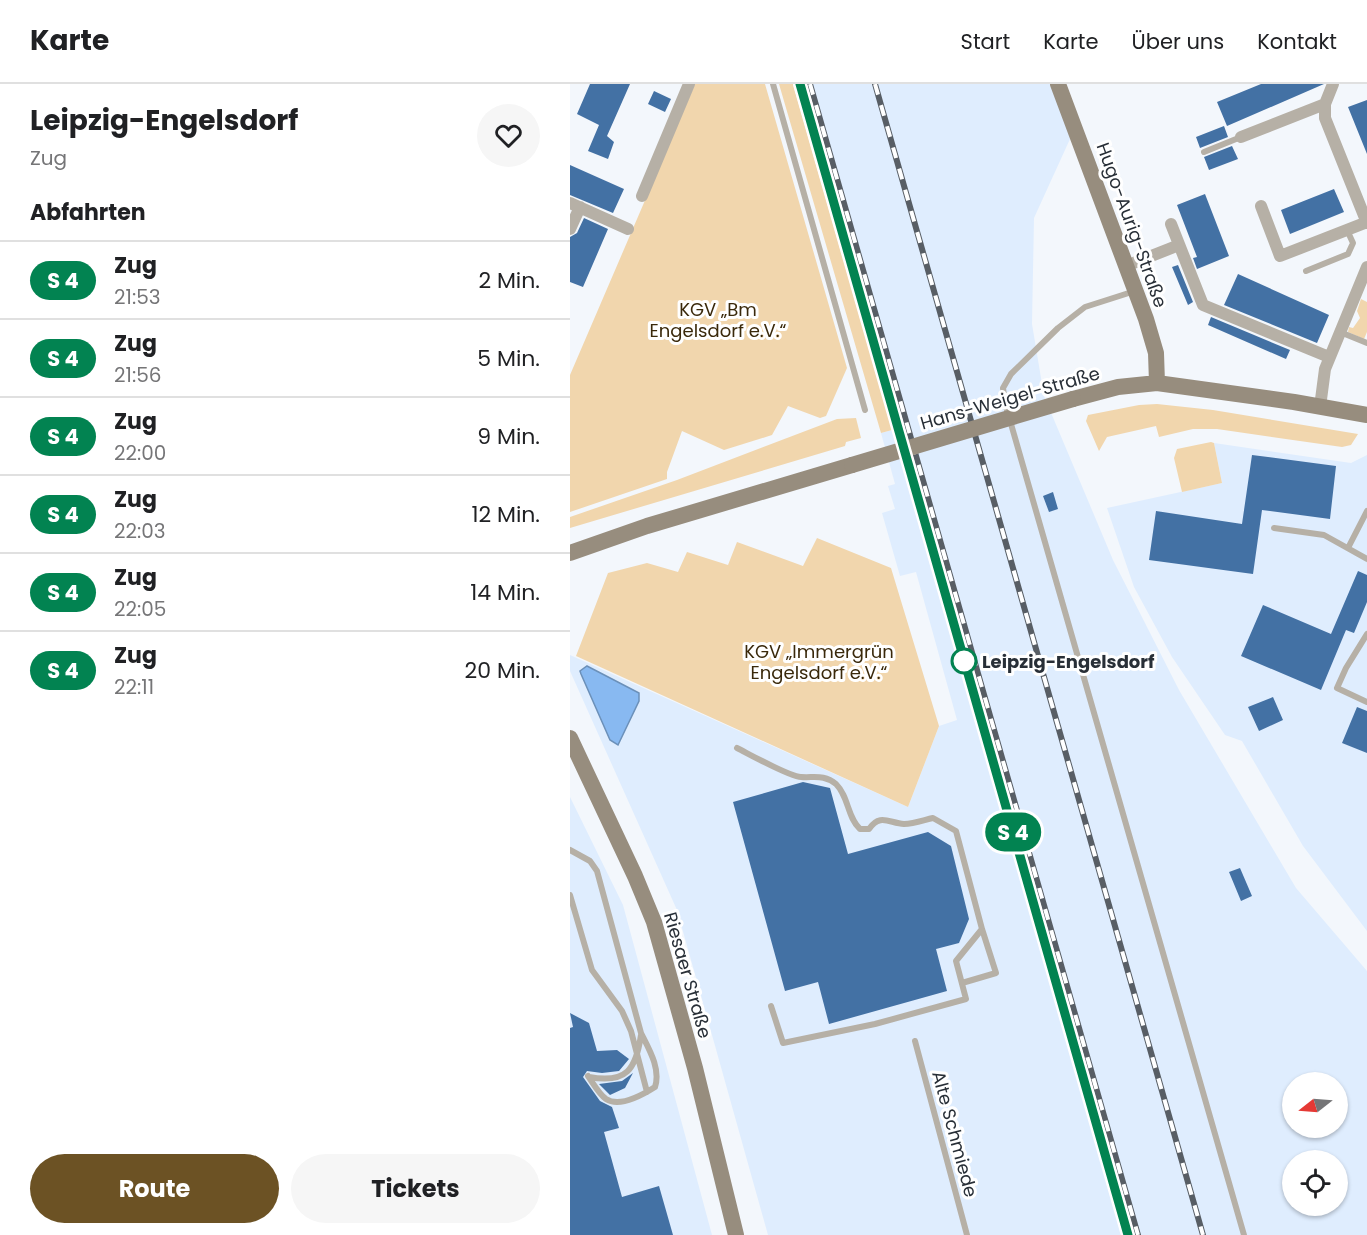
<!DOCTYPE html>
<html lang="de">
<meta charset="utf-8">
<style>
body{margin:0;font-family:Poppins,sans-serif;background:#f6f6f6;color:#202124;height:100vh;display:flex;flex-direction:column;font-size:22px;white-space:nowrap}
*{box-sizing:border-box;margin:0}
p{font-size:20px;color:#757577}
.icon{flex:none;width:33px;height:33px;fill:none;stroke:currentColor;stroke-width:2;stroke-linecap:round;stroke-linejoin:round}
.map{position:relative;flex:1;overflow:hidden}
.drawer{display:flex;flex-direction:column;background:#fff;width:570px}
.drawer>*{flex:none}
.badge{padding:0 12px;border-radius:20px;font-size:21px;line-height:39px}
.needle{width:39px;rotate:253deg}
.tools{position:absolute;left:712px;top:988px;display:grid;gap:12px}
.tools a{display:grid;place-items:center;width:66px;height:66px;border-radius:50%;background:#fff;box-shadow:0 2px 4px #0004;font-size:30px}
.map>.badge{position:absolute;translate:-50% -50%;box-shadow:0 0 0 3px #fff}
h2{padding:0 30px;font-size:22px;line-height:54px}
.round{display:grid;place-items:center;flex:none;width:63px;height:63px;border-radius:32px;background:#f6f6f6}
.summary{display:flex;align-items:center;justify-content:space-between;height:102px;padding:0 30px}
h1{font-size:28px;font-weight:700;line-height:45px}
.primary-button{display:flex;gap:12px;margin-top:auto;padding:12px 30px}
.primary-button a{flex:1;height:69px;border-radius:36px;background:#6c5224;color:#fff;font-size:24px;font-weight:700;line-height:69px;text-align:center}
.primary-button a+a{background:#f6f6f6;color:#202124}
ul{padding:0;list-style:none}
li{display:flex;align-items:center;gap:18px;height:78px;padding:0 30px;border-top:2px solid #e0e0e0}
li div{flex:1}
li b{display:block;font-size:22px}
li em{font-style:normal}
li .badge{min-width:66px;font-weight:700;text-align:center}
header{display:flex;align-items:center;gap:36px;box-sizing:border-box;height:84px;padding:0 30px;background:#fff;border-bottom:2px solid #e0e0e0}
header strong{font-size:28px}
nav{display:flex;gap:33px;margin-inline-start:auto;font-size:21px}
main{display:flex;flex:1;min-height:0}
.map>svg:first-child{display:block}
</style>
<header>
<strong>Karte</strong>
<nav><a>Start</a><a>Karte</a><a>Über uns</a><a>Kontakt</a></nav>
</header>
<main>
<section class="drawer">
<div class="summary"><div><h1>Leipzig-Engelsdorf</h1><p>Zug</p></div><a class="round"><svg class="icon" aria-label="heart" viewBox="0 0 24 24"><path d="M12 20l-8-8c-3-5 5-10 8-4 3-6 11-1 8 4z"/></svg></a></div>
<h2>Abfahrten</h2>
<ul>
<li><span class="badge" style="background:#028351;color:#fff">S 4</span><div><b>Zug</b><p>21:53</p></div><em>2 Min.</em></li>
<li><span class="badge" style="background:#028351;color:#fff">S 4</span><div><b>Zug</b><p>21:56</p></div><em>5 Min.</em></li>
<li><span class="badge" style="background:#028351;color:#fff">S 4</span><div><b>Zug</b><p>22:00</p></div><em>9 Min.</em></li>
<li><span class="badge" style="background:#028351;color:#fff">S 4</span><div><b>Zug</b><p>22:03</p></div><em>12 Min.</em></li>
<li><span class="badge" style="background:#028351;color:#fff">S 4</span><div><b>Zug</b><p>22:05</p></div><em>14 Min.</em></li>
<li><span class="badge" style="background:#028351;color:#fff">S 4</span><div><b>Zug</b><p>22:11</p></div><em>20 Min.</em></li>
</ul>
<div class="primary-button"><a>Route</a><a>Tickets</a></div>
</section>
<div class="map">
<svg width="797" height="1151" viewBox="0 0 797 1151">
<rect width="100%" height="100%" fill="#f3f7fc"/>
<path fill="#dfedfe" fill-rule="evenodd" d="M 223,0 L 488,0 L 505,44 L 464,134 L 462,240 L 474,312 L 543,476 L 609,606 L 726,804 L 797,887 L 797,1151 L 198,1151 L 107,826 L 0,587 L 0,571 L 338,723 L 369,642 L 387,636 L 346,488 L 330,492 L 312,429 L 325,425 L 318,402 L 325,400 L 311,349 L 322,346 ZM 723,999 L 768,999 L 768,1044 L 723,1044 ZM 723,1077 L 768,1077 L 768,1122 L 723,1122 Z
M 644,359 L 781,379 L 797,371 L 797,847 L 733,762 L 672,657 L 655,651 L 602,573 L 564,503 L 537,424 L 652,399 Z
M 0,713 L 53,821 L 142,1151 L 0,1151 Z"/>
<path fill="#f1d6ad" d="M 125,0 L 195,0 L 277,284 L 256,332 L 250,334 L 218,322 L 202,351 L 154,366 L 112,347 L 97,388 L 97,395 L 0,428 L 0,291 Z
M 209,0 L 223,0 L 322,346 L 311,349 Z
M 791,215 L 797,218 L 797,248 L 794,255 L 778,248 L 779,243 L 783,244 L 790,234 L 787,227 Z
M 587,320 L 643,326 L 788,350 L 781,361 L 772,363 L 647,345 L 623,345 L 589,353 L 586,342 L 537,353 L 529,367 L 516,337 L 518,331 L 569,321 Z
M 286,334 L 291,354 L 276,358 L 275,362 L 0,444 L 0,433 L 107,396 L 267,335 Z
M 641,358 L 644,359 L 652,399 L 612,408 L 604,374 L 607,365 Z
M 247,454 L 321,484 L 369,642 L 338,723 L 6,572 L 38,489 L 77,479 L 108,488 L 117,468 L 158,481 L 167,458 L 233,482 Z"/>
<path fill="#88b9f1" stroke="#6b90b9" stroke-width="1.5" d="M 17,582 L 69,609 L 69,617 L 48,661 L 40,656 L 11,590 L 10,587 Z"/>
<path fill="#4371a4" d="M 20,0 L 60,0 L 37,52 L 44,58 L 38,75 L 18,67 L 29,41 L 7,30 Z
M 691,0 L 754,0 L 657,42 L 647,18 Z
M 84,7 L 101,15 L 95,28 L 78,20 Z
M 797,16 L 797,70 L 778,23 Z
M 654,42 L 658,53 L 630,64 L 626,53 Z
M 662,62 L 668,75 L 639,86 L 634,73 Z
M 0,81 L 54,105 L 43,129 L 0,111 Z
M 764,105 L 774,128 L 720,150 L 711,126 Z
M 635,110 L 659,172 L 627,185 L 623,174 L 627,173 L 607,121 Z
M 14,134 L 38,145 L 13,203 L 0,198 L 0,153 L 7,149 Z
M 608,181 L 623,218 L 618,221 L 602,183 Z
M 668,190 L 759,231 L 747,259 L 654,221 Z
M 641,233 L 720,266 L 716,275 L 638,241 Z
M 682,371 L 766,382 L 760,435 L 692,426 L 683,490 L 579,476 L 586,427 L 672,440 Z
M 483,408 L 488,425 L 479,428 L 473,412 Z
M 788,487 L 797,491 L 797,518 L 784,549 L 776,546 L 751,606 L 671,572 L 693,521 L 761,550 Z
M 703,613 L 713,636 L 689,647 L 678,623 Z
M 787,623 L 797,627 L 797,669 L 772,659 Z
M 233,698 L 260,704 L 278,770 L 358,748 L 381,762 L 399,835 L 389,859 L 366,865 L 377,907 L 259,940 L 248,898 L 215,907 L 163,718 Z
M 670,784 L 682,812 L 671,817 L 659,788 Z
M 0,929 L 19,939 L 27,967 L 47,966 L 59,975 L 49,987 L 32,989 L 17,987 L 13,993 L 30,1017 L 42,1023 L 49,1044 L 34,1048 L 52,1113 L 89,1102 L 103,1151 L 0,1151 L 0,944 L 3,943 Z
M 63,989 L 55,1004 L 40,1011 L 29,1000 L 52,997 Z"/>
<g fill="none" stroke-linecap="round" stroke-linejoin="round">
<path stroke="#b6b0a6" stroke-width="6" d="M 203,0 L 295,326
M 634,68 L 671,53
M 736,187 L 778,170 L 783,159 L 777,146
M 565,207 L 515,223 L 488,244 L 441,290 L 433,304 L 435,319 L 674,1151
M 770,248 L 797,259
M 704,444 L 754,451 L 797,475
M 778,464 L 797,427
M 797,550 L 776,584 L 767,604 L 797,618
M 167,664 C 179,670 220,693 231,693 C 244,694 254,690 266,700 C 279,713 277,733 290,745 L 299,745 C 310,729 319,739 334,740 C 344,740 354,736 363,734 L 386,747 L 412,845 L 386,877 L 396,915 L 305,940 L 213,959 L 201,922
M 0,766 L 20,777 L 27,787 L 71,949 C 79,965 91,985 85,1003 C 74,1010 50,1024 36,1015 C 29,1010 23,999 18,992
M 0,811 L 22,886 L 52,927 L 61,947 L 77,1008
M 392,899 L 426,889 L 412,845
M 345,957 L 397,1151
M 19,993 C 57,1000 66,985 71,951"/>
<path stroke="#b6b0a6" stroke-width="12" d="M 763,0 L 755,20 L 755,34 L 797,139
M 671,53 L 755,20
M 72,112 L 119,0
M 0,119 L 58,145
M 691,122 L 710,172 L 797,138
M 601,140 L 633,221 L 759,273
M 0,145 L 10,123
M 556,182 L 609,161
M 750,323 L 755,285 L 797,183"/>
<path stroke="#978d7e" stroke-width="16" d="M 488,0 L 576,235 L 586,269 L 587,299
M 503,315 L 548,303 L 587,299 L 724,318 L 797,331
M 0,469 L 77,442 L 282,381
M 0,654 L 65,792 L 84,838 L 125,984 L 166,1151"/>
<g stroke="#585e65" stroke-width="6">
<path id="rail" d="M 230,0 L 558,1151
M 240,0 L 568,1151
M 305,0 L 633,1151"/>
</g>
<use href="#rail" stroke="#fff" stroke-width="4" stroke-dasharray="11" stroke-linecap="butt"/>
<path stroke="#978d7e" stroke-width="16" d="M 282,381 L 503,315"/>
</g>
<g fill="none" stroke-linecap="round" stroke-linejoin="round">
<g stroke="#fff" stroke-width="14">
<path id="line" d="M 230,0 L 558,1151"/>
</g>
<use href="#line" stroke="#028351" stroke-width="9"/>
</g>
<circle fill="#fff" stroke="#028351" stroke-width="3" cx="394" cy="577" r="12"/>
<g text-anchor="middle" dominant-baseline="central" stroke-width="6" stroke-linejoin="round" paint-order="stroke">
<g font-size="18" fill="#282f37" stroke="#fff">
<text transform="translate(562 141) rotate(70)">Hugo-Aurig-Straße</text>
<text transform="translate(440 314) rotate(-16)">Hans-Weigel-Straße</text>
<text transform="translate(118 891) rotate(74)">Riesaer Straße</text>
<text transform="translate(385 1050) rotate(75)">Alte Schmiede</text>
</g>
<g font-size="18" fill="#3a290b" stroke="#fff">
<text x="148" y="225">KGV „Bm<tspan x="148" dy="21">Engelsdorf e.V.“</tspan></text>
<text x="249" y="567">KGV „Immergrün<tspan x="249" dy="21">Engelsdorf e.V.“</tspan></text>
</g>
<g font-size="18" font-weight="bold" fill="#282f37" stroke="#fff" text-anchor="start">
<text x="412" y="577">Leipzig-Engelsdorf</text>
</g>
</g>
</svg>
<div class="tools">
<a><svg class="needle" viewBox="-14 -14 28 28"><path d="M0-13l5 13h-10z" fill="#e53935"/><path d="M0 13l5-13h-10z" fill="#757577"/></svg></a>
<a><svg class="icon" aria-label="locate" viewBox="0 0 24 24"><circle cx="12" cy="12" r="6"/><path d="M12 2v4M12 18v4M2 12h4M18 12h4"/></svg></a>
</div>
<b class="badge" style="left:443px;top:748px;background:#028351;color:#fff">S 4</b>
</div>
</main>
